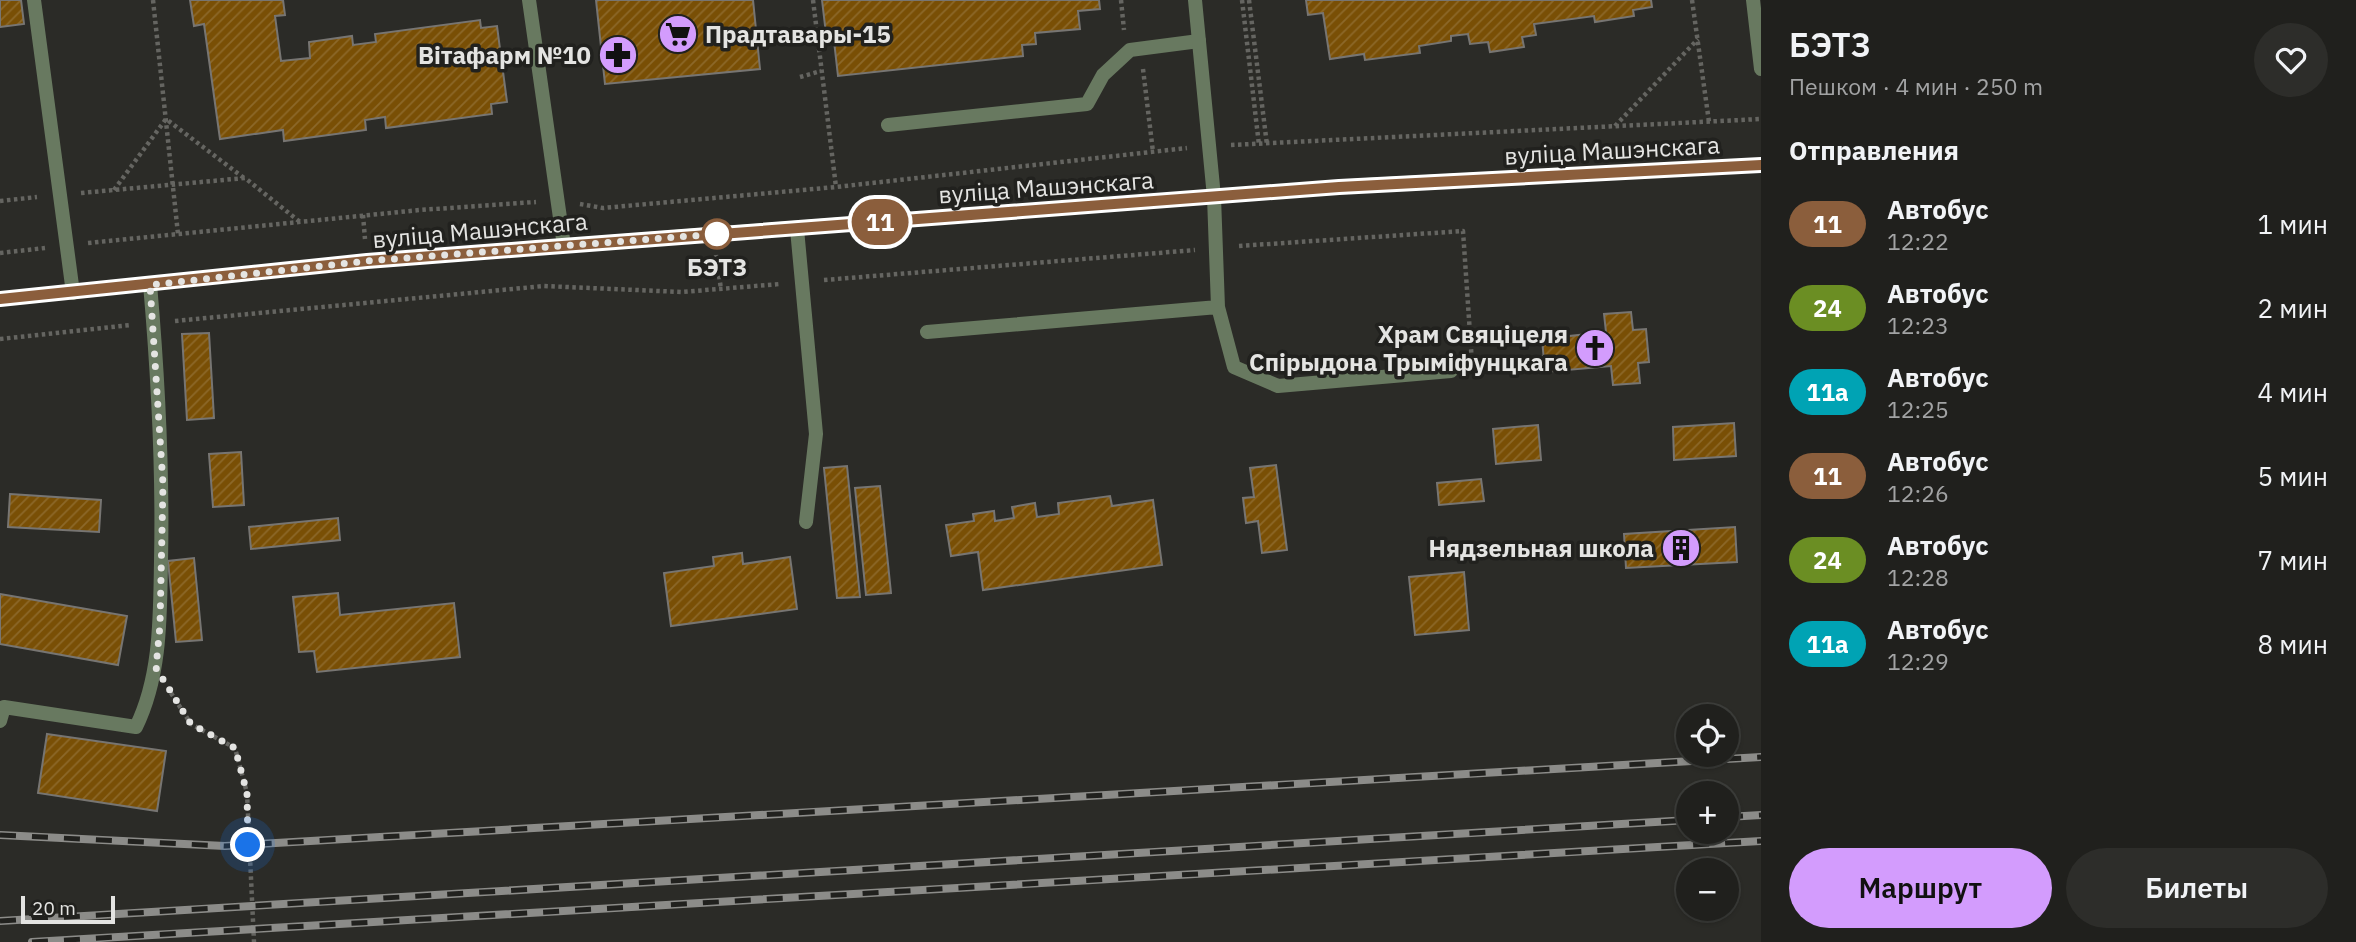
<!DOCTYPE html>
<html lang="ru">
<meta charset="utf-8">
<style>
body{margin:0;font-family:"IBM Plex Sans",sans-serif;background:#2d2d2a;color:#f1f3f6;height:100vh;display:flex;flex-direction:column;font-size:26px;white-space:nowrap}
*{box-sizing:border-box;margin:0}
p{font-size:23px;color:#a2a3a4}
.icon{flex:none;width:38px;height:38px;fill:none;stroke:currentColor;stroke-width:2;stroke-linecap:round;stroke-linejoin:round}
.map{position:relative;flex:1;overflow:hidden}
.panel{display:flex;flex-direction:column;background:#20201d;width:595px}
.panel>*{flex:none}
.badge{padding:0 14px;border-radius:23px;font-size:24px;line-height:46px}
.buttons{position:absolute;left:1676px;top:704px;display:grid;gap:14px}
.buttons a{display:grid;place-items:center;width:63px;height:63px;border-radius:50%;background:#20201d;box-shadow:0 2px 5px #0004,0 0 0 2px #3d3e3b;font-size:35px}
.scale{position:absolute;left:21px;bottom:18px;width:94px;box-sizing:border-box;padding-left:7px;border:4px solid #e4e4e2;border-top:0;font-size:19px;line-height:24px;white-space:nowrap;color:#e4e4e2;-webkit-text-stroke:5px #21211e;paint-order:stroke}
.you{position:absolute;width:35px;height:35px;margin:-18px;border:5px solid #fff;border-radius:50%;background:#1a73e8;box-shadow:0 0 0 10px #1a73e833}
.map>.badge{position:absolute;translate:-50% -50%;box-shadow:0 0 0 4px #fff}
h2{padding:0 28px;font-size:26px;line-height:63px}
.round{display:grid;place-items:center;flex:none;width:74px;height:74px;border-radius:37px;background:#2d2d2a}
.head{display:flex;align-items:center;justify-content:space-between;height:119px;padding:0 28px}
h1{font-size:33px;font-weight:600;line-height:52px}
.action{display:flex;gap:14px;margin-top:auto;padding:14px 28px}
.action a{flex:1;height:80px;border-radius:42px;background:#d39cfd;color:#111;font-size:28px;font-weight:600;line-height:80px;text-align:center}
.action a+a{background:#2d2d2a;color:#f1f3f6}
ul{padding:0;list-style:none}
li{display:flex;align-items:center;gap:21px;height:84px;padding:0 28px}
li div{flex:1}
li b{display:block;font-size:26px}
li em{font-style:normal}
li .badge{min-width:77px;font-weight:700;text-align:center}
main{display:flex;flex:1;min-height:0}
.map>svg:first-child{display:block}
</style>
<main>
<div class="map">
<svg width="1761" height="942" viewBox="0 0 1761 942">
<defs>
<pattern id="building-hatch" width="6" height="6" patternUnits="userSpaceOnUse" patternTransform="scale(1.75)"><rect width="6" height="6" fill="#794f05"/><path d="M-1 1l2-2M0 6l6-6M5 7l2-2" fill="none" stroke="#8c6829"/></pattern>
</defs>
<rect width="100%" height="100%" fill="#2b2b27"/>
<path fill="url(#building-hatch)" stroke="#777572" stroke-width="2" d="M 0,0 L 21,0 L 24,24 L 0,27 Z
M 190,0 L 283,0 L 285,15 L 275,16 L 281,61 L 310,58 L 309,42 L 352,36 L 353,45 L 376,42 L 375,34 L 480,20 L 481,28 L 497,26 L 507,102 L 491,104 L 492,114 L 386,128 L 385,117 L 365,120 L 366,130 L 284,141 L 283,130 L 220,139 L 204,24 L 194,26 Z
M 596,0 L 753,0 L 760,69 L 605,84 Z
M 822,0 L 1099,0 L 1100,9 L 1078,11 L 1080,29 L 1035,33 L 1036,44 L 1022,45 L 1023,56 L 838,76 L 834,41 L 827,42 Z
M 1306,0 L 1651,0 L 1652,7 L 1633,10 L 1634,16 L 1595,22 L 1594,16 L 1534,24 L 1536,35 L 1522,37 L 1524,47 L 1490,52 L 1488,42 L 1470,44 L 1468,34 L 1451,36 L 1451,41 L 1419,46 L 1420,53 L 1365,60 L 1364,54 L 1330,59 L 1323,13 L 1308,15 Z
M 1631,312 L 1633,330 L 1646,329 L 1649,362 L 1638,363 L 1640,383 L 1613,385 L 1611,366 L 1545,372 L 1542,339 L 1606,332 L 1604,314 Z
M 209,333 L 214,418 L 187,420 L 182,334 Z
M 1734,423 L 1736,456 L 1674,460 L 1673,427 Z
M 1538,425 L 1541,460 L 1496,464 L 1493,429 Z
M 241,452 L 244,505 L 213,507 L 209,454 Z
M 1276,465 L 1287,550 L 1262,553 L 1258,521 L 1246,523 L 1243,498 L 1254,497 L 1250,468 Z
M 847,466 L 860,597 L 837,598 L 824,468 Z
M 1481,479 L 1484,501 L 1439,505 L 1437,483 Z
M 880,486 L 891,593 L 866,595 L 855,488 Z
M 10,494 L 101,500 L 99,532 L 8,527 Z
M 1110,496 L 1112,506 L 1153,500 L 1162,565 L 983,590 L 978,552 L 951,556 L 946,525 L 974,521 L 973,514 L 994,511 L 995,521 L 1014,518 L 1012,507 L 1035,503 L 1037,517 L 1059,514 L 1058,503 Z
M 338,518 L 340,540 L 251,549 L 249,527 Z
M 1735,527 L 1737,562 L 1626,568 L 1624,534 Z
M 742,553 L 743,564 L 790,557 L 797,609 L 671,626 L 664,573 L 714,566 L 713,557 Z
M 194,558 L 202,640 L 176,642 L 168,561 Z
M 1464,572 L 1469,630 L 1415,635 L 1409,577 Z
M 338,593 L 340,615 L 454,603 L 460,657 L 317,672 L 314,651 L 299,652 L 293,597 Z
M 0,594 L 127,616 L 118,665 L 0,644 Z
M 47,734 L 166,751 L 157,811 L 38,793 Z"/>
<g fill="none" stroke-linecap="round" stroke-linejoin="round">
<path stroke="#656561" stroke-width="4.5" stroke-dasharray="3.5 3.5" stroke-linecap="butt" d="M 153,0 L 178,234
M 813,0 L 836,187
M 1121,0 L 1124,30
M 1242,0 L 1259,145
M 1249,0 L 1267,145
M 1692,0 L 1709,122
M 1143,69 L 1153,152
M 800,77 L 821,71
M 1615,126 L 1698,39
M 1231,145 L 1761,119
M 114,190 L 166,119 L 244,178
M 81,193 L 245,178 L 300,222
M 0,201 L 37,197
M 580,204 L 603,208 L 836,187 L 1187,148
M 363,215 L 365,239
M 88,243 L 420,210 L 536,202
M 1239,246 L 1463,231 L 1472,363 L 1544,357
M 0,253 L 45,248
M 716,255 L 721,289
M 824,280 L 1195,250
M 175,321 L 544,286 L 682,292 L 780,284
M 0,339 L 131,325
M 171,693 L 191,724 L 235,748 L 247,793 L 254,942"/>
<path stroke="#687960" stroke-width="14" d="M 34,0 L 73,293
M 529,0 L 564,246
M 1753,0 L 1761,69
M 888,125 L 1087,104 L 1103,75 L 1130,50 L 1199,41
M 797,229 L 816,434 L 806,522
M 1218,307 L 1234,367 L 1278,386 L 1451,371
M 927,332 L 1218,307 L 1214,197
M 0,721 L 4,707 L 136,727 C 161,676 160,617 161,561 C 163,468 158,376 150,284"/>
<path stroke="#687960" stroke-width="14" d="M 1195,0 L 1214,197"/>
<path stroke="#8aa67d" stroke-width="14" d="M 0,299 L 367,261 L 713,234 L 1366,185 L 1761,165"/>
<g stroke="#8c8c89" stroke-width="8">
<path id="rail" d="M 1727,817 L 1761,815
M 0,835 L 225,846 L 1761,757
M 0,921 L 1689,820
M 32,942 L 1761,841"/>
</g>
<use href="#rail" stroke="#21211e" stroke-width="5" stroke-dasharray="16" stroke-linecap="butt"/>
</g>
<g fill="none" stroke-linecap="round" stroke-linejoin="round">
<g stroke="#fff" stroke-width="16">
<path id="line" d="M 0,299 L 367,261 L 536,248 L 1339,187 L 1761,165"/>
</g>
<use href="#line" stroke="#8b5e3c" stroke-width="10"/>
<path stroke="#e4e4e2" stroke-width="7" stroke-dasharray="0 12.6" d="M 248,845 L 247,793 L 235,748 L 191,724 L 156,668 L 160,625 L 163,484 L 150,285 L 367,261 L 717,234"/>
</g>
<defs>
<g id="supermarket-disc" transform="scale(2.0125)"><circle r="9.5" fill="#d39cfd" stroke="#21211e"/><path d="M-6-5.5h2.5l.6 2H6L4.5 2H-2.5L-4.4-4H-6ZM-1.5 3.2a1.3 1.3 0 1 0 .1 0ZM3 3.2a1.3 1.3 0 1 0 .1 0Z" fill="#111"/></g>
<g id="pharmacy-disc" transform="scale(2.0125)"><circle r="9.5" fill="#d39cfd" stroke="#21211e"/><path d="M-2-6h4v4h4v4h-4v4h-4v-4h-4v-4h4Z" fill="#111"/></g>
<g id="church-disc" transform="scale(2.0125)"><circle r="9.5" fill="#d39cfd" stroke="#21211e"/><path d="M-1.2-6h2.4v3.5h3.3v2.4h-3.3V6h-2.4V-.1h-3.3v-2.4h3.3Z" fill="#111"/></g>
<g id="building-disc" transform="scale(2.0125)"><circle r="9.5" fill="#d39cfd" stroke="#21211e"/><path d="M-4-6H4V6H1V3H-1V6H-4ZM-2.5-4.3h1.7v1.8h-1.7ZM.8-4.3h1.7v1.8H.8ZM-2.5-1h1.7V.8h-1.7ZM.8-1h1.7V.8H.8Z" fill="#111"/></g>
</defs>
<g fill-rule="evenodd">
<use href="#supermarket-disc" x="678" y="34"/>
<use href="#pharmacy-disc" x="618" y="55"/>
<use href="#church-disc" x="1595" y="348"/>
<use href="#building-disc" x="1681" y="548"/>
</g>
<circle fill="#fff" stroke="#8b5e3c" stroke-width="3.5" cx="717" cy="234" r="14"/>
<g text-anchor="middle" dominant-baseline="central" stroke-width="7" stroke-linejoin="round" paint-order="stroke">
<g font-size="24" font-weight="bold" fill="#e4e4e2" stroke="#21211e" text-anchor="end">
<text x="705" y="34" text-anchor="start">Прадтавары-15</text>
<text x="591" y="55">Вітафарм №10</text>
<text x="1568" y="334">Храм Свяціцеля<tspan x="1568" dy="28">Спірыдона Трыміфунцкага</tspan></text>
<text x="1654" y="548">Нядзельная школа</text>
</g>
<g font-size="24" fill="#e4e4e2" stroke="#21211e">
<text transform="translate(1612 150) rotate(-3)">вуліца Машэнскага</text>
<text transform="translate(1046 187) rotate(-4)">вуліца Машэнскага</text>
<text transform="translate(480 230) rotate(-5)">вуліца Машэнскага</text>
</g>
<g font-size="24" font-weight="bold" fill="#e4e4e2" stroke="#21211e">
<text x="717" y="267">БЭТЗ</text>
</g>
</g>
</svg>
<div class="buttons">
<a><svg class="icon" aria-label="locate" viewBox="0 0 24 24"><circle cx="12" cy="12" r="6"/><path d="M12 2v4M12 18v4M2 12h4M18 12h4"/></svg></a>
<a>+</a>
<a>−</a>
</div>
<div class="scale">20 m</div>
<div class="you" style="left:248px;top:845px"></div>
<b class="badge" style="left:880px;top:222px;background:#8b5e3c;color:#fff">11</b>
</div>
<section class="panel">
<div class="head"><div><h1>БЭТЗ</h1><p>Пешком · 4 мин · 250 m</p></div><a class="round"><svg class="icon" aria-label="heart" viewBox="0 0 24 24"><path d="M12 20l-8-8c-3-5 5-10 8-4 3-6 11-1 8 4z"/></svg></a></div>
<h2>Отправления</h2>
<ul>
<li><span class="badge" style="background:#8b5e3c;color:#fff">11</span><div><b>Автобус</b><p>12:22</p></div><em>1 мин</em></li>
<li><span class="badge" style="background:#6b8e23;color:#fff">24</span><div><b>Автобус</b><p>12:23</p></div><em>2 мин</em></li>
<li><span class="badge" style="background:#00a3b4;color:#fff">11а</span><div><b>Автобус</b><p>12:25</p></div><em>4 мин</em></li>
<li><span class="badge" style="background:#8b5e3c;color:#fff">11</span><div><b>Автобус</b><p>12:26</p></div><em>5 мин</em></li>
<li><span class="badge" style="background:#6b8e23;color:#fff">24</span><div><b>Автобус</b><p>12:28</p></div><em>7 мин</em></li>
<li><span class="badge" style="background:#00a3b4;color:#fff">11а</span><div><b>Автобус</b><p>12:29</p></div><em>8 мин</em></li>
</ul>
<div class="action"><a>Маршрут</a><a>Билеты</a></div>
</section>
</main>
